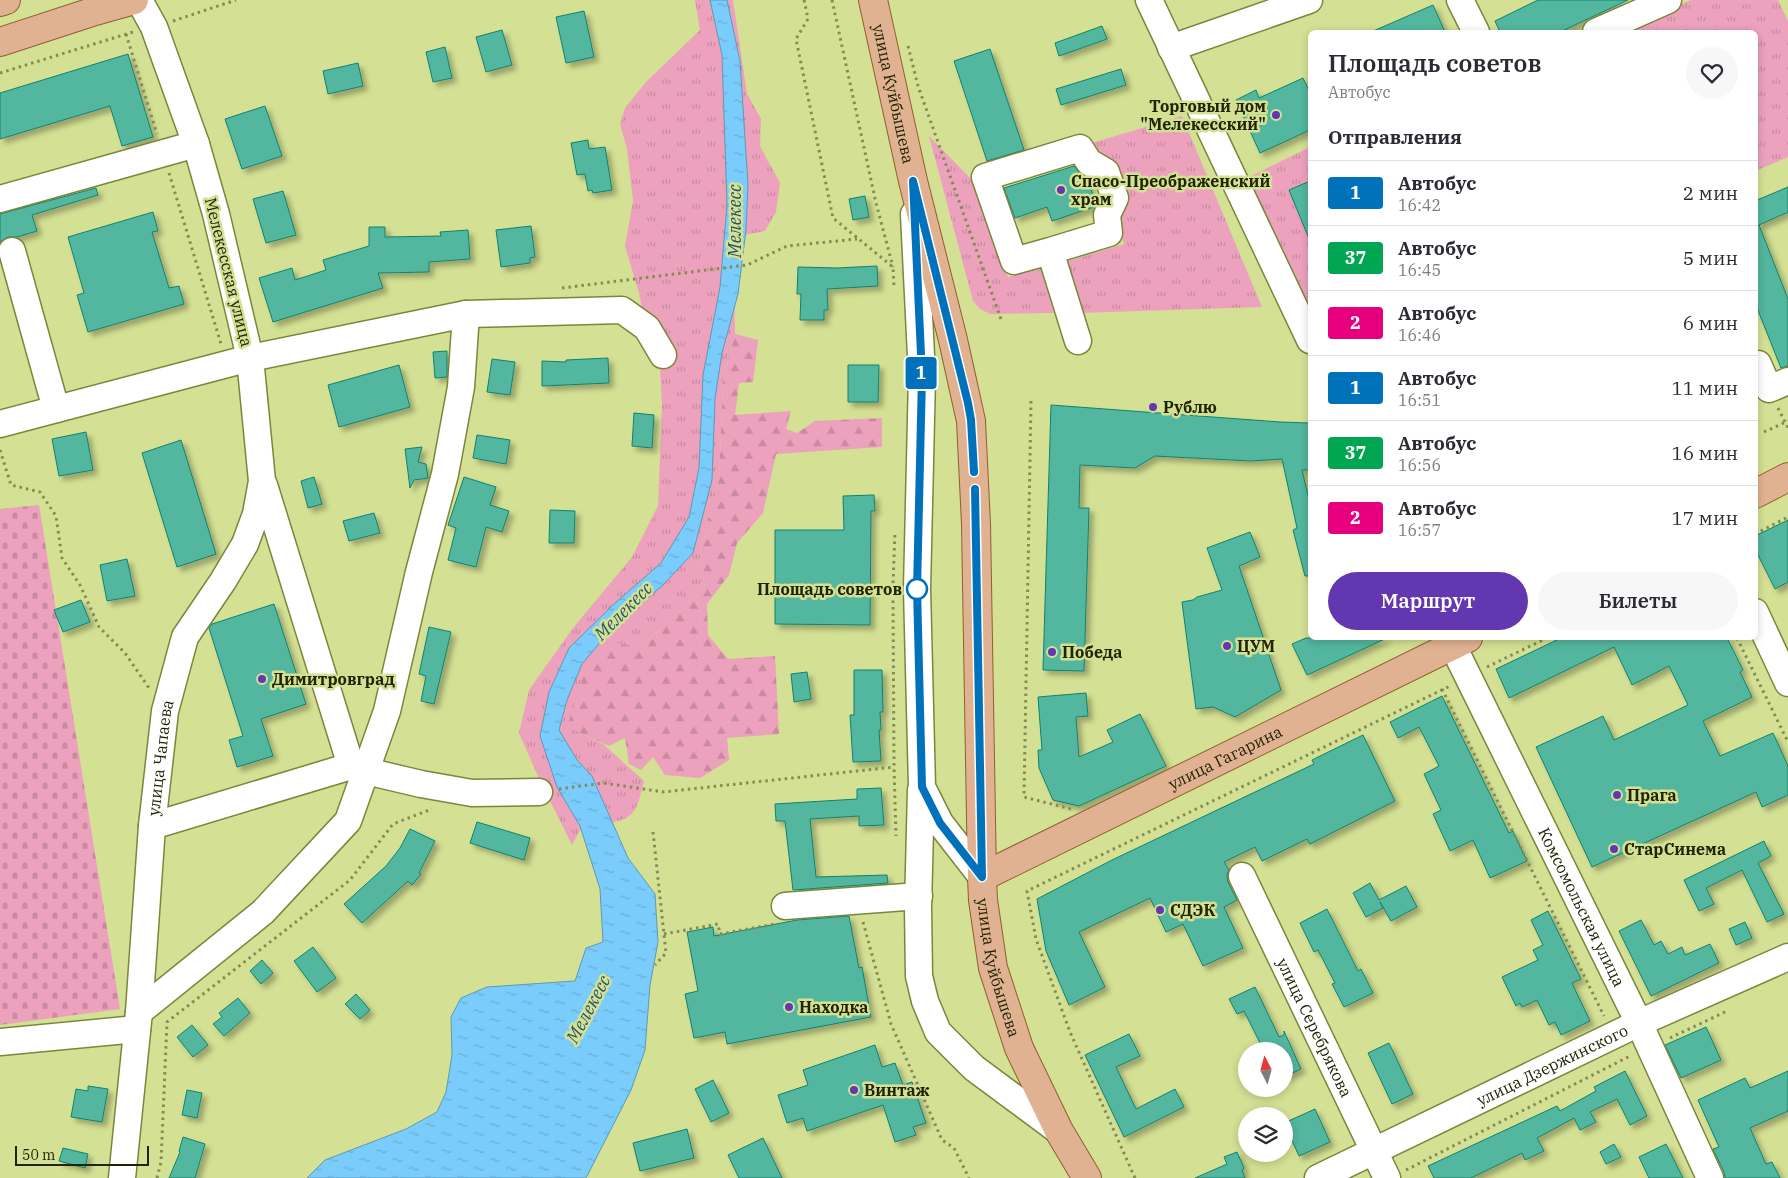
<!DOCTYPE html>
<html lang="ru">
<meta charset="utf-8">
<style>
body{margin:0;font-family:"IBM Plex Serif",serif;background:#f7f7f7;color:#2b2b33;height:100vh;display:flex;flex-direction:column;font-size:19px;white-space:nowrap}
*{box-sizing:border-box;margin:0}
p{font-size:16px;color:#7c7c81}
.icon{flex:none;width:28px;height:28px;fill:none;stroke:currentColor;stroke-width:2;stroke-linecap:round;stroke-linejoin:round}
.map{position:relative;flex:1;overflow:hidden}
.side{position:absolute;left:1308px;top:30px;width:450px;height:610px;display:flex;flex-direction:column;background:#fff;border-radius:8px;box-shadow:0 2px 8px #0003}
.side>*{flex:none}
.badge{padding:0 10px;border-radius:4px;font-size:18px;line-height:32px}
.needle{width:32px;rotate:354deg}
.tools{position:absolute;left:1238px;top:1042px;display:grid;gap:10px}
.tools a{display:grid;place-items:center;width:55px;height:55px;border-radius:50%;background:#fff;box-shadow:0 2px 8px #0003;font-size:25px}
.scale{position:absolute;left:15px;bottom:12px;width:134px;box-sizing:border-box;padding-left:5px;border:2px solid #202404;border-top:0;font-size:14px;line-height:18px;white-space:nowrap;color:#202404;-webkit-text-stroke:4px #d4e093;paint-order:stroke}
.map>.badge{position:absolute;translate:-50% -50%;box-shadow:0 0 0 2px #fff}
h2{padding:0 20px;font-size:19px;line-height:45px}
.round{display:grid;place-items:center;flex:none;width:52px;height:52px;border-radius:26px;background:#f7f7f7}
.summary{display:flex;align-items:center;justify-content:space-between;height:85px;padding:0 20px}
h1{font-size:24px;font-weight:600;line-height:38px}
.button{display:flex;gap:10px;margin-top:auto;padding:10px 20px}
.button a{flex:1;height:58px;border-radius:30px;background:#6337af;color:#fff;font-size:20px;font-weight:600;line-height:58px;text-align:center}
.button a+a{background:#f7f7f7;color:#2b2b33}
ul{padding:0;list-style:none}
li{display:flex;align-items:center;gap:15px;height:65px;padding:0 20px;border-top:1px solid #e1e1e2}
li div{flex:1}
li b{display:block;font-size:19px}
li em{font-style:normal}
li .badge{min-width:55px;font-weight:700;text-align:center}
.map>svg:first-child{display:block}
</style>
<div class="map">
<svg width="1788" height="1178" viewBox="0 0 1788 1178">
<defs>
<pattern id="grass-tufts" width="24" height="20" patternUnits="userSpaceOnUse" patternTransform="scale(1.25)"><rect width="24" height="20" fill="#eca1bd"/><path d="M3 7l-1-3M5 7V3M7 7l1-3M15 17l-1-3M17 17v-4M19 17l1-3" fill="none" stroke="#ca8aa1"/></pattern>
<pattern id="forest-firs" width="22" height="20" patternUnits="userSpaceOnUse" patternTransform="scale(1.25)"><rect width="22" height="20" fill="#eca1bd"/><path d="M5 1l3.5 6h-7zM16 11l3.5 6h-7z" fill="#ca8aa1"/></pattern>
<pattern id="cemetery-stones" width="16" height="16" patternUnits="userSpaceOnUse" patternTransform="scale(1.25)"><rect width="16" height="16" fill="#eca1bd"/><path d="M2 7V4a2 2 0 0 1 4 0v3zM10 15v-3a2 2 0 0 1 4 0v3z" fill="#ca8aa1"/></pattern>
<pattern id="water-ripples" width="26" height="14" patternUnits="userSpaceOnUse" patternTransform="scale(1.25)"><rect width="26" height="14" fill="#79ccfb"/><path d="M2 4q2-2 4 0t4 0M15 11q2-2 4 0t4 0" fill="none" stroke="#68afd6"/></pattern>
<filter id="shadow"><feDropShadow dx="4.5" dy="4.5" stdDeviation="2.5" flood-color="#0004"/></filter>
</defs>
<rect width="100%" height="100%" fill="#d4e093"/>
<path fill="url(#grass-tufts)" d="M 695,0 L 733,0 L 747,94 L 761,119 L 760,146 L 780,183 L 776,212 L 765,231 L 743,235 L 734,282 L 735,334 L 723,383 L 719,480 L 700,555 L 705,587 L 641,647 L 578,732 L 603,744 L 644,781 C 641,791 639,808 630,815 C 619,825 597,823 583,824 L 572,845 L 541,783 L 519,733 L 529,690 L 573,628 L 632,557 L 658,506 L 662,405 L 659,348 L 643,313 L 639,293 L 625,246 L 633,201 L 627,149 L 620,124 L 625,108 L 646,82 L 700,30 Z
M 1691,0 L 1778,0 L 1788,21 L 1788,157 L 1755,171 L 1755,32 L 1616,32 Z
M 1182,116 L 1262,307 L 1080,313 L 1062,263 L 1124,244 L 1092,143 Z
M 929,136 L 972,180 L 1008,277 L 1041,269 L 1054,313 L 990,314 L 980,309 L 973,301 Z
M 1310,147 L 1310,323 L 1243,180 Z"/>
<path fill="url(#forest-firs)" d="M 735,334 L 758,340 L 753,382 L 739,383 L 735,415 L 791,411 L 786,429 L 797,433 L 815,421 L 882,418 L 882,447 L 776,454 L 763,513 L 737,543 L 729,575 L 707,604 L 708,635 L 728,659 L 775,656 L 779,734 L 727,738 L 729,760 L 700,778 L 665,775 L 653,757 L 641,770 L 629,764 L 625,738 L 609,746 L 567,727 L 586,668 L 608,642 L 641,647 L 705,587 L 700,555 L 719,480 L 723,383 Z"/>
<path fill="url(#cemetery-stones)" d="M 39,505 L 120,1009 L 0,1025 L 0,509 Z"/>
<path fill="url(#water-ripples)" stroke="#5e9ab1" d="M 710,0 L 727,0 L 740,61 L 748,185 L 746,230 L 738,294 L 722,353 L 715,398 L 712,480 L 693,553 L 662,586 L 614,626 L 582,664 L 567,700 L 559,730 L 577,760 L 592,776 L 628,858 L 655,894 L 658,942 L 650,985 L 645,1050 L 631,1090 L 586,1178 L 307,1178 L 325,1160 L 406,1129 L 437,1112 L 446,1092 L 452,1055 L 451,1017 L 461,998 L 487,987 L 575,981 L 586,948 L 603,942 L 600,889 L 580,826 L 557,787 L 540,736 L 549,692 L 569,648 L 614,604 L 661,563 L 689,517 L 699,468 L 703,375 L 720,287 L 727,205 L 722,55 Z"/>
<path fill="#53b69e" stroke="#10836e" filter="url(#shadow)" d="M 1538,0 L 1628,0 L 1560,32 L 1500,32 L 1495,21 Z
M 1433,5 L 1445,32 L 1371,32 Z
M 584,11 L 594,57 L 566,63 L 556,17 Z
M 1102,26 L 1107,39 L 1059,56 L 1055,43 Z
M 502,30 L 512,65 L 486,72 L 476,37 Z
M 445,47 L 452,78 L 433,82 L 426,52 Z
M 990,49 L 1024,150 L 987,161 L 954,61 Z
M 128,54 L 153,137 L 122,146 L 110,106 L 0,139 L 0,93 Z
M 358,63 L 363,86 L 328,94 L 323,71 Z
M 1121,69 L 1126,85 L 1061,105 L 1056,89 Z
M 1303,78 L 1310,93 L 1310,130 L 1260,153 L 1236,100 L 1256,90 L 1259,98 Z
M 265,106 L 282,156 L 242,169 L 225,119 Z
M 588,140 L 589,149 L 605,147 L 612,190 L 593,193 L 592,190 L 588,191 L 585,174 L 577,175 L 571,143 Z
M 1074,166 L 1081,175 L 1087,178 L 1096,204 L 1094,207 L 1052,221 L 1047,207 L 1015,218 L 1004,188 Z
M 1310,181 L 1310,241 L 1289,190 Z
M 1788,187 L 1788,212 L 1759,225 L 1788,299 L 1788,366 L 1781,368 L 1755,303 L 1755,201 Z
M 96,188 L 98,195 L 32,215 L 37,231 L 17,237 L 8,237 L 0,242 L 0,214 Z
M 283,191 L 296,235 L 266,243 L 253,199 Z
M 865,196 L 869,217 L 853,220 L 849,199 Z
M 153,212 L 158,231 L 152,232 L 169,288 L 179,286 L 184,304 L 88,332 L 77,295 L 84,293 L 68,237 Z
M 531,226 L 535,257 L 530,258 L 530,263 L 501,267 L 496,230 Z
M 369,227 L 385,227 L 385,237 L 441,236 L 440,232 L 468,230 L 470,259 L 429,262 L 429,272 L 378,273 L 383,288 L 273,322 L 259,278 L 292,268 L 295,280 L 326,270 L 323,260 L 369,246 Z
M 877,266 L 878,286 L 827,289 L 828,310 L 824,310 L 824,320 L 800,320 L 801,294 L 797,294 L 798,267 L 837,268 Z
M 447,351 L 447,377 L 435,378 L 433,352 Z
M 608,358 L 609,383 L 542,386 L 542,361 L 566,362 L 566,360 Z
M 492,359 L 515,362 L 510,395 L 487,392 Z
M 399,365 L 410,407 L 339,427 L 328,385 Z
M 848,365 L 879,365 L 878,402 L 848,402 Z
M 1051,405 L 1280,422 L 1310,423 L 1310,470 L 1302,470 L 1310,504 L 1310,576 L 1305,576 L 1293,530 L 1297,528 L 1282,459 L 1251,461 L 1155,456 L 1135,468 L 1080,465 L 1079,508 L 1089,508 L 1084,671 L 1043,670 Z
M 634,413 L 654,415 L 652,448 L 632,446 Z
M 86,432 L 93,470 L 59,476 L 52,439 Z
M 477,435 L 510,440 L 506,464 L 473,458 Z
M 181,440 L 216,554 L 177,567 L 142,453 Z
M 422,447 L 418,462 L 426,464 L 428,478 L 414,480 L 410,488 L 405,449 Z
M 314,477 L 322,504 L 308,508 L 301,481 Z
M 464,477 L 496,487 L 490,505 L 509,511 L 502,532 L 486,527 L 476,567 L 448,560 L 456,528 L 448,525 Z
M 874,495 L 875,511 L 871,511 L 870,625 L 775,624 L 775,530 L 844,530 L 843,496 Z
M 550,510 L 575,511 L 574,543 L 549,543 Z
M 374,513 L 380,533 L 349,541 L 343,521 Z
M 1788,520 L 1788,582 L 1775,589 L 1755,549 L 1755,536 Z
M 1250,532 L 1260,557 L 1239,566 L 1281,690 L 1235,717 L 1213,707 L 1196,709 L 1182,602 L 1193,600 L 1197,597 L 1222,590 L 1207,548 Z
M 127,559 L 135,596 L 107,601 L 100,565 Z
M 81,600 L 90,622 L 63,632 L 54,610 Z
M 274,604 L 306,704 L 261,719 L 273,756 L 237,767 L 229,740 L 243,736 L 209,628 L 212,624 Z
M 429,627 L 451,632 L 434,704 L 421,701 L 426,676 L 419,674 Z
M 1306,638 L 1387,638 L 1307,675 L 1292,644 Z
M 1561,638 L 1727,638 L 1743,670 L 1740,672 L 1752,697 L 1703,721 L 1720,756 L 1773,733 L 1788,766 L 1788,795 L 1762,807 L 1756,792 L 1592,867 L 1536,747 L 1603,716 L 1614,740 L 1688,705 L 1669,666 L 1632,685 L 1614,647 L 1509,698 L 1496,669 Z
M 854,670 L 882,670 L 883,712 L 880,712 L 881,730 L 879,730 L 881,761 L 853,762 L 850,715 L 854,715 Z
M 807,672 L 811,699 L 794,702 L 791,674 Z
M 1086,693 L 1088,716 L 1076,717 L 1079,757 L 1113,742 L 1107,730 L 1140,714 L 1166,766 L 1079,806 L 1053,800 L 1039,768 L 1038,750 L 1042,750 L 1038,697 Z
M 1442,696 L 1509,833 L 1513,831 L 1527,861 L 1490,878 L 1473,840 L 1450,851 L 1433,814 L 1441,810 L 1424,774 L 1439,766 L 1419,727 L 1398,738 L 1390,722 Z
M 1363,735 L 1395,801 L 1310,844 L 1307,839 L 1262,861 L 1255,847 L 1224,862 L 1229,870 L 1227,875 L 1228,882 L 1237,900 L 1224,907 L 1243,948 L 1203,966 L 1183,924 L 1166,932 L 1150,898 L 1079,932 L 1105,987 L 1069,1005 L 1046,951 L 1037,899 L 1112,860 L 1314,764 L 1312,760 Z
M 881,788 L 884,825 L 859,826 L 859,816 L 810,819 L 816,877 L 887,875 L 888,883 L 793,890 L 785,821 L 776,821 L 775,804 L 857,799 L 857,789 Z
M 477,822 L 530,838 L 524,860 L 470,843 Z
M 410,829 L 435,841 L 419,873 L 421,874 L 412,885 L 408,881 L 362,923 L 344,904 L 386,866 L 400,848 Z
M 1764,841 L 1771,856 L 1758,863 L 1784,914 L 1767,922 L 1742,870 L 1706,888 L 1714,904 L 1699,911 L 1684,880 Z
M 1370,883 L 1379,900 L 1406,886 L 1417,907 L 1391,921 L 1380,902 L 1383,908 L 1366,917 L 1353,893 Z
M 1327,909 L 1358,971 L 1361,969 L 1373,993 L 1344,1007 L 1332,984 L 1335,983 L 1318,950 L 1314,952 L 1300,923 Z
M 1548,911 L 1581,979 L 1572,983 L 1590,1021 L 1561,1035 L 1555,1022 L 1549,1025 L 1537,1000 L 1522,1007 L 1520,1003 L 1516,1006 L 1502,977 L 1538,960 L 1533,950 L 1543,945 L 1531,920 Z
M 849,916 L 859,968 L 862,967 L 871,1017 L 727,1044 L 725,1032 L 694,1038 L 685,994 L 698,991 L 687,932 L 713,927 L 714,936 L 797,920 Z
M 1641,920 L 1654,945 L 1661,941 L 1668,954 L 1682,947 L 1685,955 L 1710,944 L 1719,963 L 1651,996 L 1619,931 Z
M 1745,922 L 1752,938 L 1736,945 L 1729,929 Z
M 313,947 L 336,978 L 317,992 L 294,961 Z
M 262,960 L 273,973 L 261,984 L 250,971 Z
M 1255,987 L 1279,1037 L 1284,1035 L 1284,1031 L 1301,1069 L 1284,1077 L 1284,1051 L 1248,1051 L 1261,1045 L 1244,1011 L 1237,1014 L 1229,999 Z
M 356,994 L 370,1010 L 360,1019 L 345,1004 Z
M 238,998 L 250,1013 L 224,1036 L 213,1024 L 222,1017 L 219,1013 Z
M 192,1025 L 208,1045 L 193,1057 L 177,1037 Z
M 1706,1027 L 1721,1060 L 1681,1078 L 1665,1045 Z
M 1129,1034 L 1140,1056 L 1116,1067 L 1136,1109 L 1175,1089 L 1184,1107 L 1124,1137 L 1085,1055 Z
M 1389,1043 L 1413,1094 L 1392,1104 L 1368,1053 Z
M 875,1045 L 882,1067 L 895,1063 L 903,1085 L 912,1082 L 926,1123 L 913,1127 L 916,1135 L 895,1142 L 883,1105 L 807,1131 L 803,1118 L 787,1123 L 778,1095 L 808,1085 L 803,1070 Z
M 1625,1071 L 1647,1116 L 1630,1125 L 1617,1099 L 1590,1112 L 1596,1122 L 1580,1130 L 1574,1118 L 1537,1138 L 1544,1151 L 1525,1160 L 1522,1153 L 1471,1178 L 1434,1178 L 1428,1166 L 1557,1106 L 1560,1111 L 1596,1091 L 1594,1087 Z
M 1788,1071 L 1788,1111 L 1750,1128 L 1766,1164 L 1772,1162 L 1780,1178 L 1725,1178 L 1724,1172 L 1713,1149 L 1719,1147 L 1698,1100 L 1745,1078 L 1750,1088 Z
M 713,1080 L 729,1113 L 711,1122 L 695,1089 Z
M 88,1086 L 108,1089 L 102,1122 L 71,1117 L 76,1089 L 88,1091 Z
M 187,1090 L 202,1093 L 197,1118 L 182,1115 Z
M 1315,1109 L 1330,1142 L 1299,1156 L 1284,1123 Z
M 687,1129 L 694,1158 L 640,1171 L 633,1143 Z
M 183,1137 L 205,1144 L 195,1178 L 169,1178 L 180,1152 L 179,1151 Z
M 763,1138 L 782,1178 L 739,1178 L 728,1155 Z
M 1614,1144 L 1621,1157 L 1606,1164 L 1600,1152 Z
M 1666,1144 L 1683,1178 L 1649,1178 L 1639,1157 Z
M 63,1148 L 88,1154 L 85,1168 L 59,1161 Z
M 1237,1152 L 1244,1168 L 1242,1170 L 1245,1178 L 1195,1178 L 1227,1164 L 1224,1157 Z"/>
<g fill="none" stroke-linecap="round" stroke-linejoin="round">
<g stroke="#7c863b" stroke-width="29">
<g id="minor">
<path d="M 1149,0 L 1310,340"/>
<path d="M 1460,0 L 1476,32"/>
<path d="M 1596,32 L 1668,0"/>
<path d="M 1171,48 L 1309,0"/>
<path d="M 0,199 L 196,144"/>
<path d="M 914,214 L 922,376 L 917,589 L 922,787 L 940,823 L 982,877"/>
<path d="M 12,251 L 56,409"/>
<path d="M 1050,251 L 1014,261 L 985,177 L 1080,148 L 1089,162 L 1106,172 L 1115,198 L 1107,215 L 1109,233 L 1050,251 L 1078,341"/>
<path d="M 1755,365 L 1758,364 L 1769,389 L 1788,381"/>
<path d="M 0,424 L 250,358 L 466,314"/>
<path d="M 264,485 L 351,766"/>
<path d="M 1755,612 L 1788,683"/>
<path id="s1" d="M 1449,638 L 1639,1023 L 1710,1178"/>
<path d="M 921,790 L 918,908 L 919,976 L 925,1001 L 938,1032 L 974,1068 L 1059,1131"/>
<path d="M 152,826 L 351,766 L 366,771 L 421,784 L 472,793 L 539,792"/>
<path id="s2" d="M 1242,876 L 1387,1178"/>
<path d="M 785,906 L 919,896"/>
<path d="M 139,1012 L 263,912 L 348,821 L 387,711 L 419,572 L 445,474 L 461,387 L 466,314 L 622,310 L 647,328 L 663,355"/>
<path d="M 0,1042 L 137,1029"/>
<path id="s3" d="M 122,1178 L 139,1012 L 152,826 L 165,711 L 185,637 L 223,581 L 245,544 L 256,514 L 262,481 L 250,358 L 216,214 L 196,144 L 154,27 L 139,0"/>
<path id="s4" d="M 1318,1178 L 1639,1023 L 1788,957"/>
</g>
</g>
<g stroke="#905f30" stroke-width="30">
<g id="major">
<path id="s5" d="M 873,0 L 913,181 L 953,340 L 971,421 L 976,524 L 982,877 L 983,900 L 993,968 L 1019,1048 L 1059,1131 L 1087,1178"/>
<path d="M 0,2 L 6,0"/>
<path d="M 0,42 L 95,11 L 134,0"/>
<path d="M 1755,494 L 1788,477"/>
<path id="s6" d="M 982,877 L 1468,638"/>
</g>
</g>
<path stroke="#838c53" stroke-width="3" stroke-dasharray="2.5 4" stroke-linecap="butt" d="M 804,0 L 808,19 L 796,39 L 833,218 L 893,267 L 894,286
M 832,0 L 876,203 L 893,267
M 173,21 L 236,0
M 126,34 L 157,134
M 908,46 L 918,86 L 1002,322
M 0,73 L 133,32
M 169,173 L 221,344
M 562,288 L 747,265 L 787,246 L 857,239
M 1031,401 L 1024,797 L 1071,809
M 1778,408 L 1788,428
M 1764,432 L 1788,421
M 0,450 L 11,485 L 40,492 L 56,516 L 62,558 L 80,585 L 99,627 L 125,653 L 149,688
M 1755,534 L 1788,517
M 893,583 L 895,532
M 893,594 L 894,767 L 896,836
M 1737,638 L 1788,742
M 1487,667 L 1547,638
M 1442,689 L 1604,1016
M 559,789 L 604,783 L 663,792 L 894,767
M 653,832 L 666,953 L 655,965
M 863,922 L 891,1024 L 942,1140 L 954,1148 L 969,1178
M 664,934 L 718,924 L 720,934 L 775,924
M 1670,1038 L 1727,1011
M 1406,1170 L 1630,1056
M 157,1178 L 161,1162 L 167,1022 L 350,880 L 393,824 L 432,809
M 1135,1178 L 1070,1032 L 1036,939 L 1027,891 L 1450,686"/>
<use href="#minor" stroke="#fff" stroke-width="26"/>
<use href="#major" stroke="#e0b291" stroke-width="28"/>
</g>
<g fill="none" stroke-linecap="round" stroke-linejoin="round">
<g stroke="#fff" stroke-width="11">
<path id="line" d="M 974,472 L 971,420 L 968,403 L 913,181 L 922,376 L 917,589 L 922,787 L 940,823 L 982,877 L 975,489"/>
</g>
<use href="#line" stroke="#0072bc" stroke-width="8"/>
</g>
<g fill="#6337af" stroke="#d4e093" stroke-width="2">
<circle cx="1276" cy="115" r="5"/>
<circle cx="1061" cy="190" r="5"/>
<circle cx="1153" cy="407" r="5"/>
<circle cx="1227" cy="646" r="5"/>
<circle cx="1052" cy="652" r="5"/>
<circle cx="262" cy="679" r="5"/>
<circle cx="1617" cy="795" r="5"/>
<circle cx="1614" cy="849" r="5"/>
<circle cx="1160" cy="910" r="5"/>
<circle cx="789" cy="1007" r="5"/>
<circle cx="854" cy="1090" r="5"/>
</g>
<circle fill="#fff" stroke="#0072bc" stroke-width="2.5" cx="917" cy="589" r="10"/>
<g text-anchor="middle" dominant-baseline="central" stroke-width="5" stroke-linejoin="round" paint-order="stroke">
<g font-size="16" fill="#202404" stroke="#d4e093">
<text stroke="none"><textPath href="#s5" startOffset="96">улица Куйбышева</textPath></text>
<text transform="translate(229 272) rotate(76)">Мелекесская улица</text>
<text stroke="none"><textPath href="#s3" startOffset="422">улица Чапаева</textPath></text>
<text stroke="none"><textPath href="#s6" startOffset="271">улица Гагарина</textPath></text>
<text stroke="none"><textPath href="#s1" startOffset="300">Комсомольская улица</textPath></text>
<text stroke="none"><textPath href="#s5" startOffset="981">улица Куйбышева</textPath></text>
<text stroke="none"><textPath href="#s2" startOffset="168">улица Серебрякова</textPath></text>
<text stroke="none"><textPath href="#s4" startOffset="260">улица Дзержинского</textPath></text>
</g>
<g font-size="16" font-weight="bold" fill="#202404" stroke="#d4e093" text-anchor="start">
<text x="1266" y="106" text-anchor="end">Торговый дом<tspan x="1266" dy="18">"Мелекесский"</tspan></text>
<text x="1071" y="181">Спасо-Преображенский<tspan x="1071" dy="18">храм</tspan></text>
<text x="1163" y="407">Рублю</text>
<text x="1237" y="646">ЦУМ</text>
<text x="1062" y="652">Победа</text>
<text x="272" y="679">Димитровград</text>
<text x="1627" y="795">Прага</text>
<text x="1624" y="849">СтарСинема</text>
<text x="1170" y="910">СДЭК</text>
<text x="799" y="1007">Находка</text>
<text x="864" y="1090">Винтаж</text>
</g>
<g font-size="16" font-weight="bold" fill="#202404" stroke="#d4e093" text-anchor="end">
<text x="902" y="589">Площадь советов</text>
</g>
<g font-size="18" font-style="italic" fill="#26536b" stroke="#d4e093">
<text transform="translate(734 221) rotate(-90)">Мелекесс</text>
<text transform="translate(623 611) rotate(-45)">Мелекесс</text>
<text transform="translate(588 1009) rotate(-62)">Мелекесс</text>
</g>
</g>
</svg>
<div class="tools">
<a><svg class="needle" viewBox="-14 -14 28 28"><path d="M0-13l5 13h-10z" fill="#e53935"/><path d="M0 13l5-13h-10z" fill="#7c7c81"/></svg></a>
<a><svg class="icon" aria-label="layers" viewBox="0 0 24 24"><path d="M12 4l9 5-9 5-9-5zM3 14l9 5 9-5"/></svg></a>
</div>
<div class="scale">50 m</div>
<b class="badge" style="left:921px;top:373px;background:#0072bc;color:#fff">1</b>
<section class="side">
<div class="summary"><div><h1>Площадь советов</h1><p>Автобус</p></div><a class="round"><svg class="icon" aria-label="heart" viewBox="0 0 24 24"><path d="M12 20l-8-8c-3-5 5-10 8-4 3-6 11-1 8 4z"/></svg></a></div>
<h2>Отправления</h2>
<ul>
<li><span class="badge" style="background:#0072bc;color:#fff">1</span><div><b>Автобус</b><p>16:42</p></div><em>2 мин</em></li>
<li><span class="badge" style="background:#00a651;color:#fff">37</span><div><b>Автобус</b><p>16:45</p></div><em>5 мин</em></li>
<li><span class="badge" style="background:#e6007e;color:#fff">2</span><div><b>Автобус</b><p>16:46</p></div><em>6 мин</em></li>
<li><span class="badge" style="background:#0072bc;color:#fff">1</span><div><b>Автобус</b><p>16:51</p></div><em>11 мин</em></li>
<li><span class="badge" style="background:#00a651;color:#fff">37</span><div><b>Автобус</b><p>16:56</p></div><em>16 мин</em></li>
<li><span class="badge" style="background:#e6007e;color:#fff">2</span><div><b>Автобус</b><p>16:57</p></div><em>17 мин</em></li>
</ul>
<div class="button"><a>Маршрут</a><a>Билеты</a></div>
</section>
</div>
